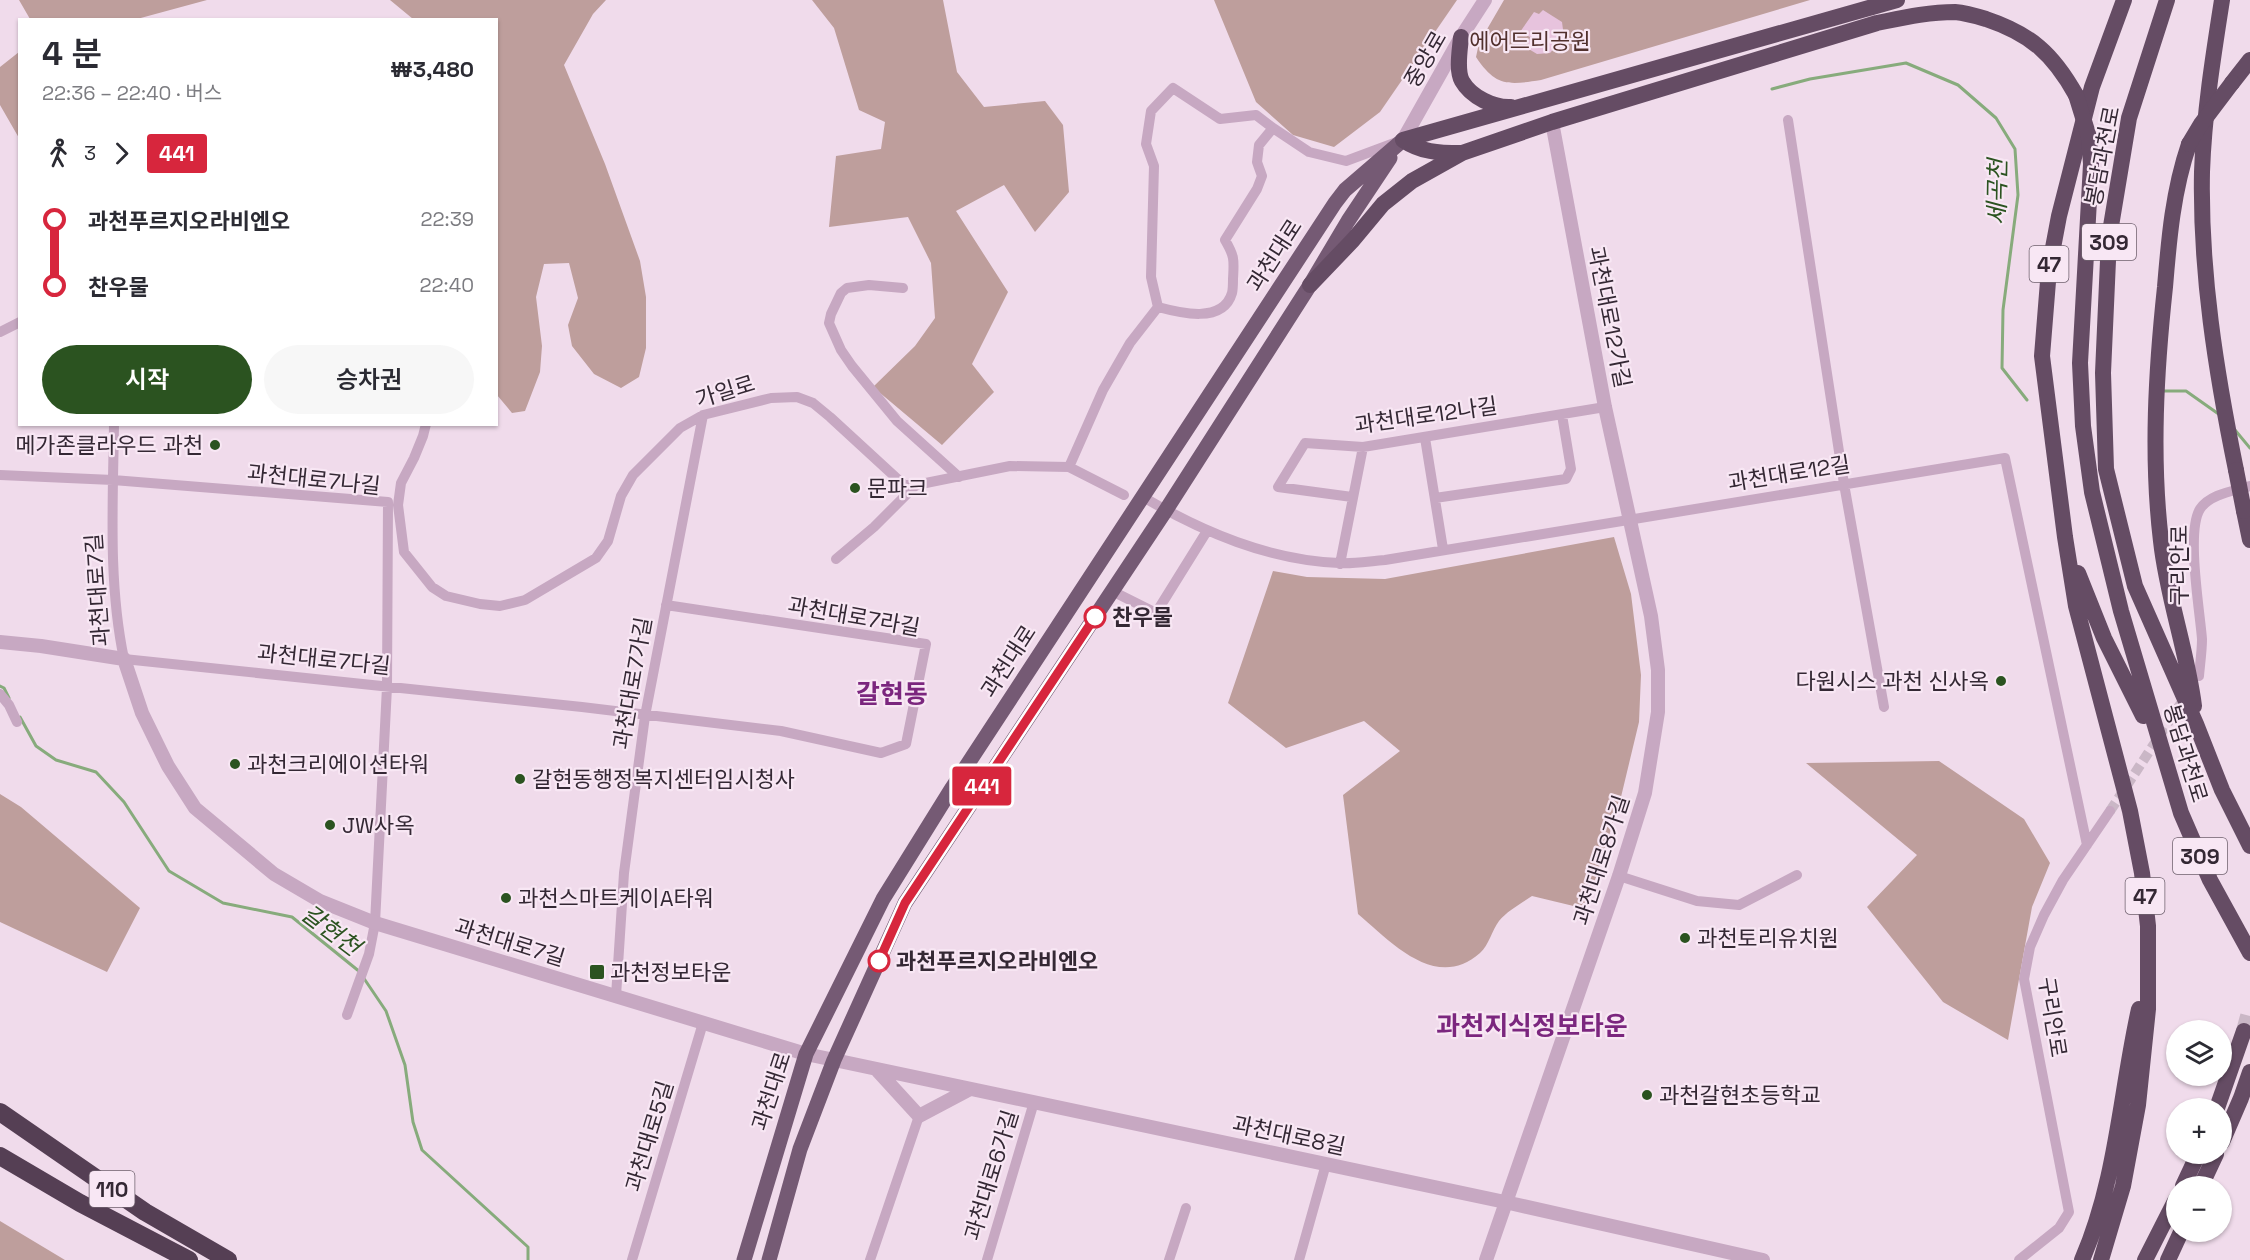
<!DOCTYPE html>
<html lang="ko">
<meta charset="utf-8">
<style>
body{margin:0;font-family:"Space Grotesk","Noto Sans KR",sans-serif;background:#f7f7f7;color:#2b2b33;height:100vh;display:flex;flex-direction:column;font-size:22px;white-space:nowrap}
*{box-sizing:border-box;margin:0}
p{font-size:20px;color:#7c7c81}
.icon{flex:none;width:33px;height:33px;fill:none;stroke:currentColor;stroke-width:2;stroke-linecap:round;stroke-linejoin:round}
.map{position:relative;flex:1;overflow:hidden}
.side{position:absolute;left:18px;top:18px;width:480px;height:408px;display:flex;flex-direction:column;background:#fff;border-radius:0px;box-shadow:0 2px 4px #0004}
.side>*{flex:none}
.badge{padding:0 12px;border-radius:4px;font-size:21px;line-height:39px}
.controls{position:absolute;left:2166px;top:1020px;display:grid;gap:12px}
.controls a{display:grid;place-items:center;width:66px;height:66px;border-radius:50%;background:#fff;box-shadow:0 2px 4px #0004;font-size:30px}
.map>.badge{position:absolute;translate:-50% -50%;box-shadow:0 0 0 3px #fff}
.legs{display:flex;align-items:center;gap:9px;height:66px;padding:0 24px;font-size:20px}
.legs p{margin-inline-start:auto}
.overview{display:flex;align-items:center;justify-content:space-between;height:102px;padding:0 24px}
h1{font-size:33px;font-weight:600;line-height:45px}
.button{display:flex;gap:12px;margin-top:auto;padding:12px 24px}
.button a{flex:1;height:69px;border-radius:36px;background:#2b5320;color:#fff;font-size:24px;font-weight:600;line-height:69px;text-align:center}
.button a+a{background:#f7f7f7;color:#2b2b33}
ul{padding:0 24px;list-style:none}
li{display:flex;align-items:center;gap:21px;height:66px;font-size:22px}
li i{display:grid;place-items:center;width:9px;height:100%;margin:0 8px;background:currentColor}
li i::after{content:'';width:15px;height:15px;margin:-8px;border:4px solid;border-radius:50%;background:#fff}
li p{margin-inline-start:auto}
li:first-child i{background:linear-gradient(#0000 50%,currentColor 0)}
li:last-child i{background:linear-gradient(currentColor 50%,#0000 0)}
.map>svg:first-child{display:block}
</style>
<div class="map">
<svg width="2250" height="1260" viewBox="0 0 2250 1260">
<rect width="100%" height="100%" fill="#f0dbeb"/>
<path fill="#be9e9c" d="M 19,0 L 207,0 L 137,19 L 30,19 Z
M 390,0 L 606,0 L 593,14 L 564,65 L 605,164 L 640,261 L 646,297 L 646,348 L 639,377 L 621,388 L 594,374 L 572,346 L 568,325 L 578,298 L 569,263 L 544,264 L 536,297 L 542,346 L 540,372 L 525,411 L 512,413 L 497,395 L 496,20 L 413,19 Z
M 812,0 L 943,0 L 957,72 L 984,107 L 1045,101 L 1063,125 L 1069,192 L 1035,232 L 1004,185 L 956,211 L 1008,292 L 972,364 L 994,392 L 942,445 L 873,387 L 915,346 L 935,318 L 931,263 L 908,217 L 829,227 L 836,156 L 881,149 L 885,122 L 859,110 L 834,28 Z
M 1214,0 L 1457,0 L 1380,112 L 1334,147 L 1293,135 L 1256,102 Z
M 1504,0 L 1810,0 L 1541,80 C 1508,85 1496,87 1476,57 L 1479,43 Z
M 19,52 L 19,138 L 0,105 L 0,67 Z
M 1614,537 L 1631,594 L 1641,675 L 1639,722 L 1621,797 L 1586,909 L 1532,896 C 1522,903 1507,911 1499,921 C 1492,930 1489,945 1480,953 C 1436,992 1391,942 1358,914 L 1343,795 L 1400,751 L 1364,721 L 1286,748 L 1228,703 L 1273,571 L 1307,577 L 1385,579 Z
M 1939,761 L 2024,819 L 2050,863 L 2032,907 L 2008,1040 L 1943,1002 L 1867,907 L 1917,855 L 1806,763 Z
M 0,794 L 21,807 L 140,908 L 107,972 L 0,922 Z
M 0,1221 L 65,1260 L 0,1260 Z"/>
<path fill="#e7c3dd" d="M 1543,10 L 1562,22 L 1564,37 L 1550,53 L 1537,54 L 1527,48 L 1530,37 L 1520,32 L 1534,12 L 1539,14 Z"/>
<g fill="none" stroke-linecap="round" stroke-linejoin="round">
<path stroke="#87ab7c" stroke-width="3" d="M 1772,89 L 1810,79 L 1906,63 L 1958,85 L 1996,118 L 2015,149 L 2018,195 L 2003,310 L 2002,368 L 2027,400
M 2163,391 L 2186,391 L 2220,415
M 2235,430 L 2250,448
M 0,686 L 4,688 L 9,698
M 20,717 L 36,746 L 56,760 L 96,772 L 124,802 L 169,871 L 223,903 L 292,917 L 360,972
M 363,977 L 386,1011 L 405,1065 L 413,1122 L 422,1150 L 528,1247 L 528,1260"/>
<path stroke="#cab7c6" stroke-width="10" stroke-dasharray="10 5" stroke-linecap="butt" d="M 2110,811 L 2187,694"/>
<path stroke="#cab7c6" stroke-width="16" stroke-dasharray="16 8" stroke-linecap="butt" d="M 2244,1031 L 2250,1009"/>
<path stroke="#c7a8c2" stroke-width="10" d="M 1788,120 L 1844,484 L 1884,707
M 903,288 L 869,285 L 847,288 L 841,293 L 831,314 L 829,323 L 841,350 L 852,366 L 897,421 L 959,477
M 1158,307 L 1151,277 L 1154,166 L 1146,144 L 1151,111 L 1173,88 L 1220,119 L 1256,115 L 1273,128
M 0,332 L 20,322
M 114,424 C 113,502 108,583 124,659 L 582,707 L 781,731 L 881,753 L 906,744 L 926,644 L 666,605
M 426,424 L 423,436 L 414,458 L 401,483 L 398,505 L 404,552 L 432,587 L 446,596 L 480,604 L 500,606 L 525,600 L 596,558 L 608,541 L 621,496 L 633,475 L 680,428 L 703,415 L 771,398 L 797,397 L 813,403 L 830,417 L 904,485 L 916,485 L 1010,466 L 1069,467 L 1124,495
M 1425,438 L 1443,549
M 1069,467 L 1103,390 L 1130,343 L 1158,307 C 1180,313 1223,324 1232,293 C 1233,289 1233,283 1233,279 C 1234,260 1235,257 1225,240 L 1257,189 L 1262,176 L 1257,162 L 1259,145 L 1273,128 L 1309,152 L 1346,161 L 1397,142
M 0,475 L 113,480 L 388,502 L 387,687 L 375,923 L 369,954 L 347,1015
M 1143,497 C 1203,532 1268,560 1339,563 C 1354,564 1370,561 1385,560 L 2005,458 L 2087,845
M 1352,497 L 1278,487 L 1305,443 L 1363,447 L 1605,407
M 1435,498 L 1566,479 L 1571,469 L 1562,415
M 836,559 L 874,527 L 916,485
M 1340,564 L 1363,447
M 1112,591 L 1156,613 L 1207,531
M 2199,676 C 2200,664 2202,651 2202,639 C 2200,612 2186,531 2200,509 C 2210,494 2234,491 2250,486
M 0,694 L 9,705 L 17,722
M 1619,876 L 1697,901 L 1739,905 L 1797,875
M 616,996 L 624,873 L 645,716 L 703,415
M 632,1260 L 703,1023
M 870,1260 L 919,1116
M 987,1260 L 1034,1102
M 1169,1260 L 1186,1208
M 1299,1260 L 1326,1164
M 2019,1260 L 2059,1228 L 2069,1212 L 2024,979 L 2030,947 L 2044,915 L 2063,880 L 2110,811"/>
<path stroke="#c7a8c2" stroke-width="14" d="M 1403,140 L 1461,37 L 1485,0
M 0,642 L 41,646 L 124,659 L 142,713 L 168,766 L 195,808 L 274,874 L 320,901 L 375,923 L 806,1054 L 1505,1202 L 1763,1260
M 876,1069 L 919,1116 L 970,1089
M 1486,1260 L 1619,876 L 1645,793 L 1658,712 L 1658,670 L 1651,616 L 1605,407 L 1552,122"/>
<path stroke="#755a74" stroke-width="15" d="M 744,1260 L 806,1054 L 883,899 L 952,788 L 1335,203 L 1345,190 L 1403,140
M 769,1260 L 800,1149 L 834,1060 L 905,903 L 1166,510 L 1310,285 L 1348,221 L 1390,158"/>
<path stroke="#654c64" stroke-width="16" d="M 2167,0 L 2129,118 L 2109,238 L 2103,373 L 2106,469 L 2135,586 L 2196,724 L 2222,790 L 2250,846
M 2222,0 C 2213,57 2204,114 2202,172 C 2200,272 2216,372 2236,470
M 1461,37 C 1460,50 1456,70 1462,81 C 1471,97 1494,108 1511,107
M 2232,83 L 2250,60
M 1403,140 L 1897,0
M 1403,140 C 1421,152 1438,153 1461,153
M 2189,144 C 2173,191 2169,238 2165,287 C 2156,371 2151,457 2161,541 C 2167,597 2187,650 2194,706
M 2091,164 L 2080,363 L 2083,426 L 2092,492 L 2121,611 L 2181,813 L 2210,880 L 2250,953
M 1310,285 L 1353,240 L 1383,204 L 1412,181 L 1462,153 L 1552,122 L 1877,23 C 1902,18 1928,12 1955,12 C 1966,13 1976,16 1986,19 C 2031,34 2053,54 2076,95
M 2244,511 L 2250,540
M 2078,573 L 2104,638 L 2143,716
M 2217,1108 L 2244,1031
M 2222,1142 L 2241,1098 L 2250,1072
M 2183,1186 L 2198,1154
M 2201,1186 L 2216,1154
M 2082,1260 C 2117,1179 2120,1094 2139,1009
M 2101,1260 L 2123,1186 L 2138,1105 L 2148,1009 L 2148,926 L 2142,873 L 2130,811 L 2076,606 L 2065,537 L 2042,356 L 2049,269 L 2059,216 L 2092,87 L 2124,0
M 2145,1260 L 2176,1199
M 2168,1260 L 2181,1232"/>
<path stroke="#553f54" stroke-width="18" d="M 0,1112 L 145,1212 L 228,1260
M 0,1156 L 80,1203 L 189,1260"/>
<path stroke="#654c64" stroke-width="16" d="M 2076,95 L 2089,137 L 2091,164
M 2189,144 L 2201,124 L 2232,83
M 2236,470 L 2244,511"/>
</g>
<g fill="none" stroke-linecap="round" stroke-linejoin="round">
<g stroke="#fff" stroke-width="14">
<path id="line-1" d="M 879,961 L 905,903 L 1095,617"/>
</g>
<use href="#line-1" stroke="#d7263d" stroke-width="9"/>
</g>
<g fill="#2b5320" stroke="#f8e7f4" stroke-width="2">
<circle cx="215" cy="445" r="6"/>
<circle cx="855" cy="488" r="6"/>
<circle cx="2001" cy="681" r="6"/>
<circle cx="235" cy="764" r="6"/>
<circle cx="520" cy="779" r="6"/>
<circle cx="330" cy="825" r="6"/>
<circle cx="506" cy="898" r="6"/>
<circle cx="1685" cy="938" r="6"/>
<rect x="589" y="964" width="16" height="16" rx="3"/>
<circle cx="1647" cy="1095" r="6"/>
</g>
<g fill="#fff" stroke="#d7263d" stroke-width="3">
<circle cx="1095" cy="617" r="10"/>
<circle cx="879" cy="961" r="10"/>
</g>
<g text-anchor="middle" dominant-baseline="central" stroke-width="4.5" stroke-linejoin="round" paint-order="stroke">
<g fill="#f8e7f4" stroke="#6f616e" stroke-width="1.5">
<rect x="2082" y="224" width="54" height="36" rx="4.5"/>
<rect x="2029.5" y="246" width="39" height="36" rx="4.5"/>
<rect x="2173" y="838" width="54" height="36" rx="4.5"/>
<rect x="2125.5" y="878" width="39" height="36" rx="4.5"/>
<rect x="89.5" y="1171" width="45" height="36" rx="4.5"/>
</g>
<g font-size="21" font-weight="bold" fill="#342834">
<text x="2109" y="242">309</text>
<text x="2049" y="264">47</text>
<text x="2200" y="856">309</text>
<text x="2145" y="896">47</text>
<text x="112" y="1189">110</text>
</g>
<g font-size="22" fill="#51302d" stroke="#f8e7f4">
<text x="1530" y="41">에어드리공원</text>
</g>
<g font-size="22" fill="#342834" stroke="#f8e7f4">
<text transform="translate(1425 59) rotate(-60)">중앙로</text>
<text transform="translate(2102 156) rotate(-79)">봉담과천로</text>
<text transform="translate(1274 255) rotate(-57)">과천대로</text>
<text transform="translate(1610 317) rotate(79)">과천대로12가길</text>
<text transform="translate(725 391) rotate(-17)">가일로</text>
<text transform="translate(1426 415) rotate(-8)">과천대로12나길</text>
<text transform="translate(1789 473) rotate(-9)">과천대로12길</text>
<text transform="translate(314 479) rotate(6)">과천대로7나길</text>
<text transform="translate(2179 565) rotate(-90)">구리안로</text>
<text transform="translate(97 590) rotate(-94)">과천대로7길</text>
<text transform="translate(854 616) rotate(10)">과천대로7라길</text>
<text transform="translate(324 659) rotate(6)">과천대로7다길</text>
<text transform="translate(1008 661) rotate(-57)">과천대로</text>
<text transform="translate(632 683) rotate(-80)">과천대로7가길</text>
<text transform="translate(2186 753) rotate(73)">봉담과천로</text>
<text transform="translate(1601 860) rotate(-72)">과천대로8가길</text>
<text transform="translate(510 942) rotate(17)">과천대로7길</text>
<text transform="translate(2053 1017) rotate(81)">구리안로</text>
<text transform="translate(771 1091) rotate(-72)">과천대로</text>
<text transform="translate(1289 1135) rotate(12)">과천대로8길</text>
<text transform="translate(649 1136) rotate(-73)">과천대로5길</text>
<text transform="translate(991 1175) rotate(-73)">과천대로6가길</text>
</g>
<g font-size="22" fill="#342834" stroke="#f8e7f4" text-anchor="start">
<text x="203" y="445" text-anchor="end">메가존클라우드 과천</text>
<text x="867" y="488">문파크</text>
<text x="1989" y="681" text-anchor="end">다원시스 과천 신사옥</text>
<text x="247" y="764">과천크리에이션타워</text>
<text x="532" y="779">갈현동행정복지센터임시청사</text>
<text x="342" y="825">JW사옥</text>
<text x="518" y="898">과천스마트케이A타워</text>
<text x="1697" y="938">과천토리유치원</text>
<text x="610" y="972">과천정보타운</text>
<text x="1659" y="1095">과천갈현초등학교</text>
</g>
<g font-size="22" font-weight="bold" fill="#342834" stroke="#f8e7f4" text-anchor="start">
<text x="1112" y="617">찬우물</text>
<text x="896" y="961">과천푸르지오라비엔오</text>
</g>
<g font-size="24" font-style="italic" fill="#2b5320" stroke="#f8e7f4">
<text transform="translate(1997 192) rotate(-89)">세곡천</text>
<text transform="translate(331 930) rotate(37)">갈현천</text>
</g>
<g font-size="26" font-weight="bold" fill="#7b267e" stroke="#f8e7f4">
<text x="892" y="694">갈현동</text>
<text x="1532" y="1026">과천지식정보타운</text>
</g>
</g>
</svg>
<div class="controls">
<a><svg class="icon" aria-label="layers" viewBox="0 0 24 24"><path d="M12 4l9 5-9 5-9-5zM3 14l9 5 9-5"/></svg></a>
<a>+</a>
<a>−</a>
</div>
<b class="badge" style="left:982px;top:786px;background:#d7263d;color:#fff">441</b>
<section class="side">
<div class="overview"><div><h1>4 분</h1><p>22:36 – 22:40 · 버스</p></div><b>₩3,480</b></div>
<div class="legs"><svg class="icon" aria-label="walk" viewBox="0 0 24 24"><circle cx="13" cy="4" r="2"/><path d="M13 8l-2 6 4 7M11 14l-3 7M7 12l3-4h3l4 4"/></svg>3<svg class="icon" aria-label="forward" viewBox="0 0 24 24"><path d="M9 5l7 7-7 7"/></svg><b class="badge" style="background:#d7263d;color:#fff">441</b></div>
<ul>
<li><i style="color:#d7263d"></i><b>과천푸르지오라비엔오</b><p>22:39</p></li>
<li><i style="color:#d7263d"></i><b>찬우물</b><p>22:40</p></li>
</ul>
<div class="button"><a>시작</a><a>승차권</a></div>
</section>
</div>
